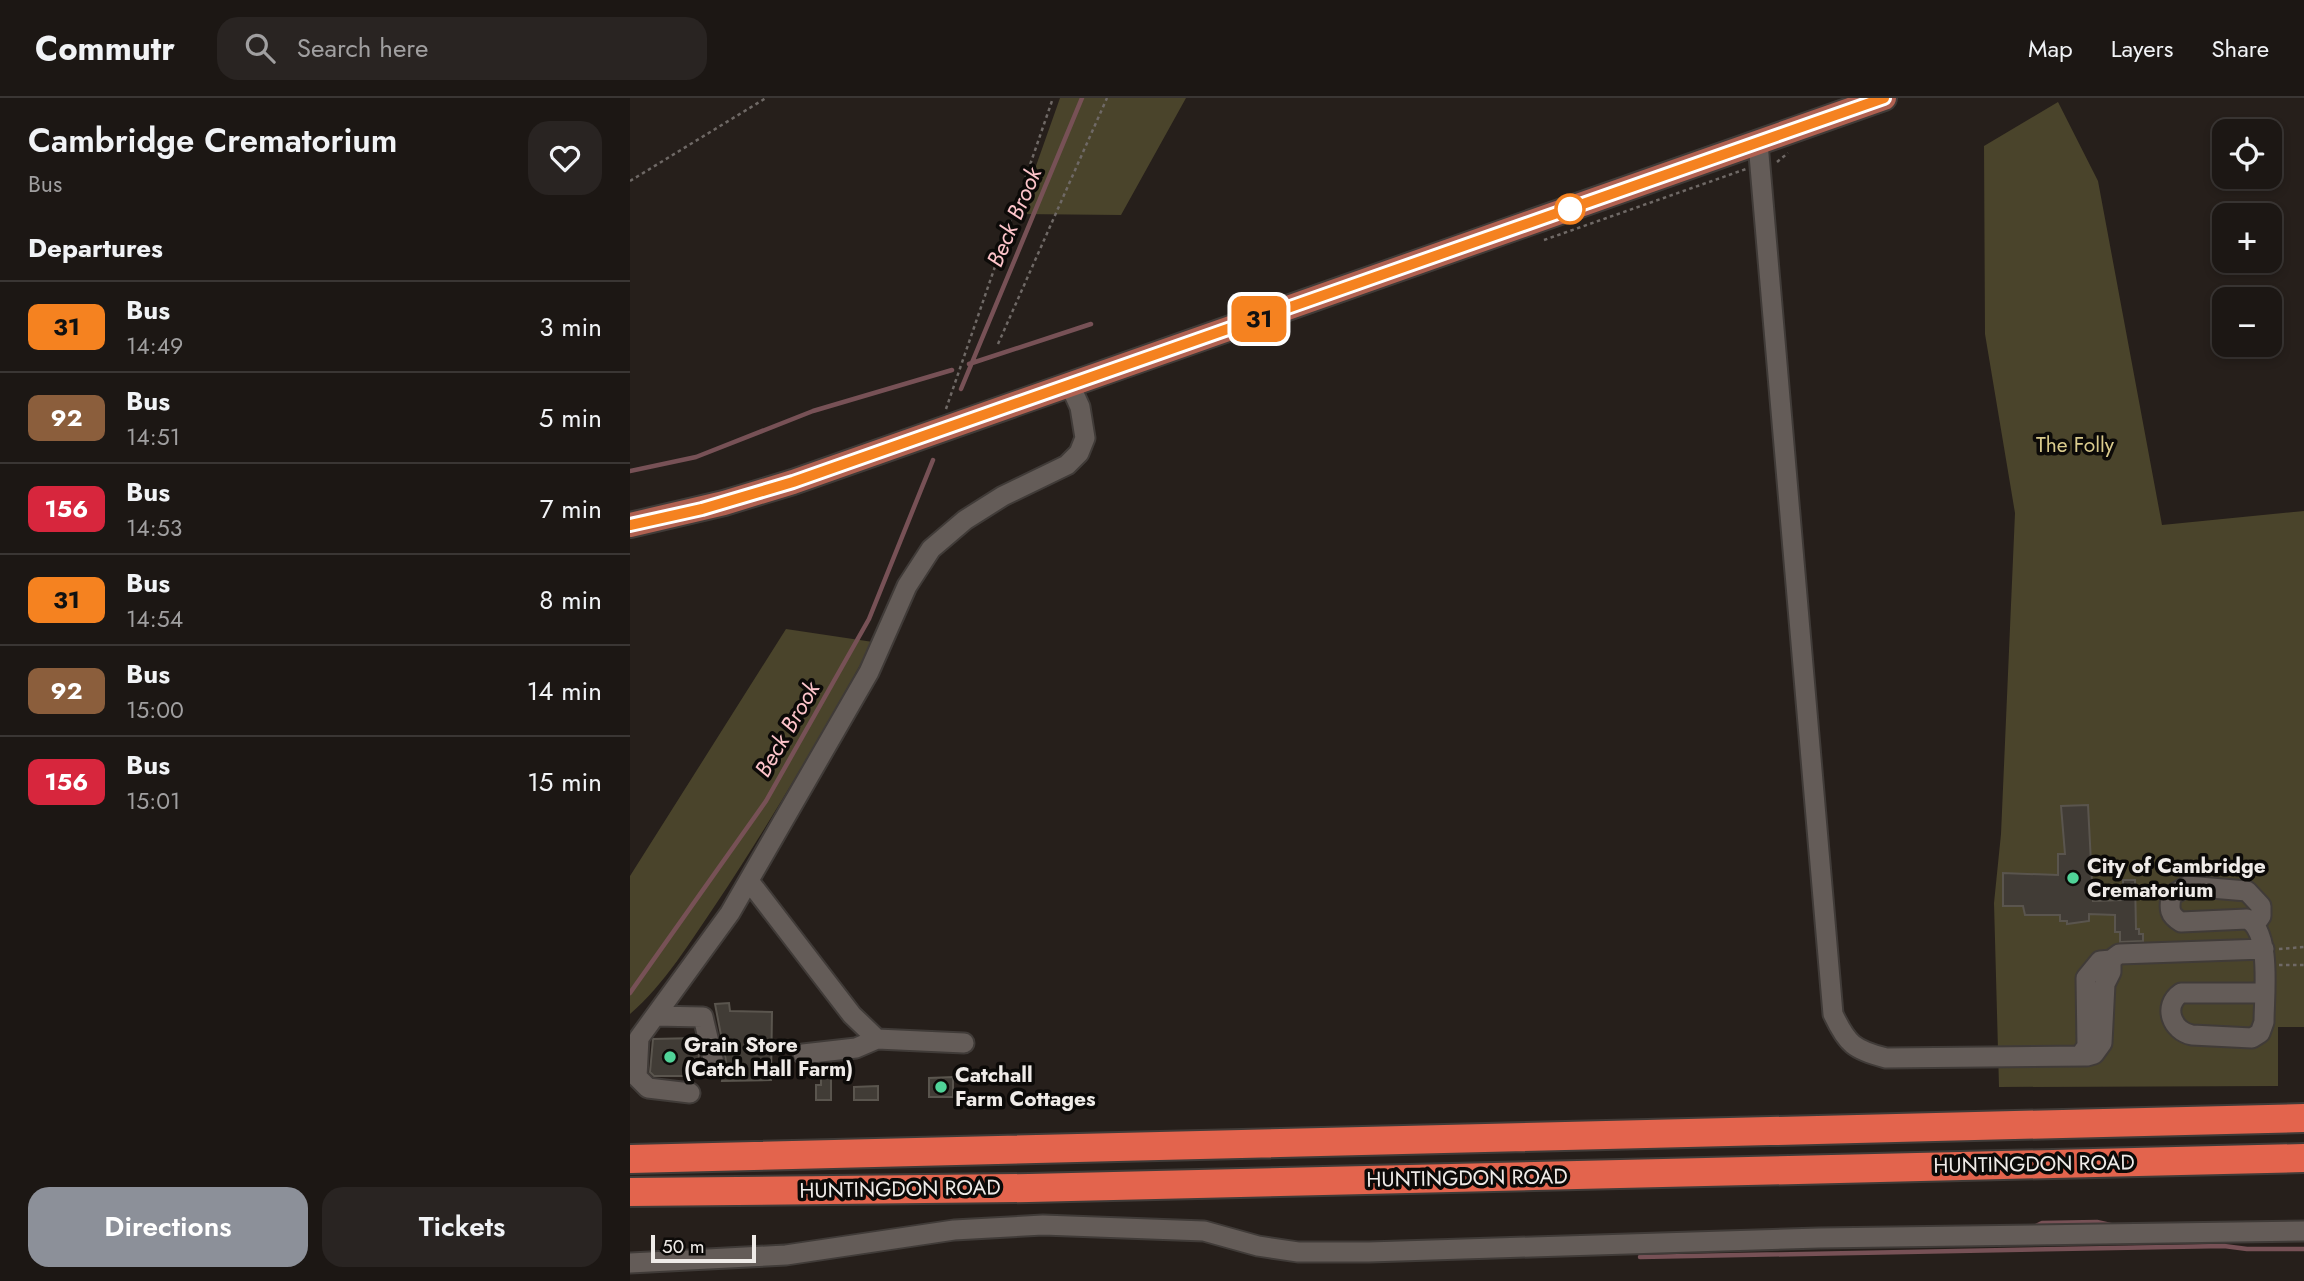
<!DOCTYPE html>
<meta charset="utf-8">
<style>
body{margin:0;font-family:Jost,sans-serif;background:#292422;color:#f1f3f6;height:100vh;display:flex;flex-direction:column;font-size:26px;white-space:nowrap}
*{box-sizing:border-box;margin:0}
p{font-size:23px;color:#a09fa0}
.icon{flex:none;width:38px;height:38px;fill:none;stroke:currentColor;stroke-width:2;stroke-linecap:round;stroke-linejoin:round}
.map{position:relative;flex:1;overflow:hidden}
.panel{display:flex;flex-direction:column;background:#1c1714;width:630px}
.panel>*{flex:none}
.badge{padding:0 14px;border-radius:10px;font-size:24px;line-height:46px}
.tools{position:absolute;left:1582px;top:21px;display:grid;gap:14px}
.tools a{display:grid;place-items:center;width:70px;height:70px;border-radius:14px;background:#1c1714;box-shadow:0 4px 10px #0003,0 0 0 2px #3a3634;font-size:35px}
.scale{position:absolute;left:21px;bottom:18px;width:105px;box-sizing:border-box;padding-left:7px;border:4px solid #efebe8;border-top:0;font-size:19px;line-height:24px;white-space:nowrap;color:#efebe8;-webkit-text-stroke:5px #0c0a08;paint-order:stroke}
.map>.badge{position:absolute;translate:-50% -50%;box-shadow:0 0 0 4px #fff}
h2{padding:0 28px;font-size:26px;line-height:63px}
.round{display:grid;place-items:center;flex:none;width:74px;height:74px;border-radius:21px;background:#292422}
.summary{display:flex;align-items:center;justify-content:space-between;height:119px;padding:0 28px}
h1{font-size:33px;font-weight:600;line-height:52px}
.primary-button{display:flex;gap:14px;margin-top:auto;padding:14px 28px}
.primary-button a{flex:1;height:80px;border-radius:21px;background:#8c9099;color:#fff;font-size:28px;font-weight:600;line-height:80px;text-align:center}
.primary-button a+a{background:#292422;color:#f1f3f6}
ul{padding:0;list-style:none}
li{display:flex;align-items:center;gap:21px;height:91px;padding:0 28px;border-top:2px solid #3a3634}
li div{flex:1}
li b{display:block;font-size:26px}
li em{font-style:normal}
li .badge{min-width:77px;font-weight:700;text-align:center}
header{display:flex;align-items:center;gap:42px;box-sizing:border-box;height:98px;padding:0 35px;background:#1c1714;border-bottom:2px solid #3a3634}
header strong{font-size:33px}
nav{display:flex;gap:38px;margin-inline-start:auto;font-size:24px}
.search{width:490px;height:63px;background:#292422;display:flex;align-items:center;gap:18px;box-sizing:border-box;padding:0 24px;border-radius:21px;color:#a09fa0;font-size:26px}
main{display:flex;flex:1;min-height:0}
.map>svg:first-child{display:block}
</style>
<header>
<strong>Commutr</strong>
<div class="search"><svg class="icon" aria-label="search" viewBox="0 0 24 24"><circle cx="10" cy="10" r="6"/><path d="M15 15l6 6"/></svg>Search here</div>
<nav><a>Map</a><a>Layers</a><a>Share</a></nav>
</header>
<main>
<section class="panel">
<div class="summary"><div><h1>Cambridge Crematorium</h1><p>Bus</p></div><a class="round"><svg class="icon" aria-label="heart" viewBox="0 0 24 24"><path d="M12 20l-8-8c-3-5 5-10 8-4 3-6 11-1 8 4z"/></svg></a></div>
<h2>Departures</h2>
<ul>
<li><span class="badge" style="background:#f58220;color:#111">31</span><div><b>Bus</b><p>14:49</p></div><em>3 min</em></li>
<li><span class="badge" style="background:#8b5e3c;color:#fff">92</span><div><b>Bus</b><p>14:51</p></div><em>5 min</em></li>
<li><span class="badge" style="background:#d7263d;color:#fff">156</span><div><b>Bus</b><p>14:53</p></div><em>7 min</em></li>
<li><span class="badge" style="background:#f58220;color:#111">31</span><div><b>Bus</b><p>14:54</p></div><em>8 min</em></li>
<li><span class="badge" style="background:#8b5e3c;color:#fff">92</span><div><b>Bus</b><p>15:00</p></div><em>14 min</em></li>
<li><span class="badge" style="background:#d7263d;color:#fff">156</span><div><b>Bus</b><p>15:01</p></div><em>15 min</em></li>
</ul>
<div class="primary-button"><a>Directions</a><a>Tickets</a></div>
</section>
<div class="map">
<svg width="1674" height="1183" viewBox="0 0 1674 1183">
<rect width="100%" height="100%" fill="#261f1b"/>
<path fill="#4a442b" d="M 430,0 L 556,0 L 491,117 L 389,116 Z
M 1428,4 L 1468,83 L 1532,427 L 1674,413 L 1674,929 L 1648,929 L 1648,988 L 1369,989 L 1364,805 L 1371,736 L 1385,415 L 1355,236 L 1354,48 Z
M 156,531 L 243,544 C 193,633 143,721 86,806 C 60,844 35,886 0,916 L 0,778 Z"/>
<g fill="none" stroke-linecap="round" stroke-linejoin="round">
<path stroke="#775156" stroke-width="4.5" d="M 339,266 L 461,226
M 331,291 L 452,0
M 0,373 L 66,359 L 183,313 L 322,272
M 0,895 L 136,703 L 239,521 L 303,362
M 1404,1129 L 1412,1125 L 1467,1124 L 1485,1128
M 1010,1159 L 1594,1148 L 1617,1151 L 1674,1151"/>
</g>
<path fill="#413c36" stroke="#5a554e" stroke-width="2" d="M 1458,707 L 1463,803 L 1493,802 L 1493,782 L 1505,782 L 1506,831 L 1509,831 L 1509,836 L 1513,836 L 1513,843 L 1490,844 L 1490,834 L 1485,834 L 1485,817 L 1459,816 L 1459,823 L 1437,826 L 1437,823 L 1430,823 L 1430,817 L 1395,817 L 1393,808 L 1373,808 L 1373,775 L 1428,777 L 1428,756 L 1435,756 L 1431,708 Z
M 99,905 L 100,913 L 142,914 L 141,982 L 92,983 L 96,963 L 85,906 Z
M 66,940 L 69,955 L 67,978 L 24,978 L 20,974 L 23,941 Z
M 201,965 L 201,1002 L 186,1002 L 186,987 L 191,987 L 191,966 Z
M 323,979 L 323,999 L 299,999 L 299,980 Z
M 248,988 L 248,1002 L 224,1002 L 224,989 Z"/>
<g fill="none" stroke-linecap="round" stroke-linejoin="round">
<g stroke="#403b38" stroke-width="23">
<path id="minor" d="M 1128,45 L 1203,916 C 1217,946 1224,952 1256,960 L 1457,958 L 1464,956 L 1472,945 L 1475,886 L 1481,874 L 1481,862
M 119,783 L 222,917 L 247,941 L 334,945
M 1626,825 L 1631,818 L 1631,808 L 1617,793 L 1557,788 L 1541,798 C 1539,811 1539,817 1551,824 L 1617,821 C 1642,833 1634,898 1634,924 L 1630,935 L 1622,940 L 1562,937 C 1542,933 1532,908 1551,895 L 1634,895
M 25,918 L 73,919 L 84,965
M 173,956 L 226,950 L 247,941
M 1450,958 L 1457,948 L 1456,880 L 1470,863 L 1481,862 L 1489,856 L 1634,851
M 60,995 L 18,990 L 7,979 L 9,940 L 100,815 L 239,574 L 277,488 L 301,451 L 335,422 L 373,398 L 437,367 L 449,355 L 455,340 L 450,309 L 440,287
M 0,1165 L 156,1157 L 324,1132 L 413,1127 L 574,1133 L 628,1148 L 668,1154 L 739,1154 L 1189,1140 L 1674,1133"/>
</g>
<g stroke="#403b38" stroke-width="28">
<path id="major" d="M 0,427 L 94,405 L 163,384 L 1254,0"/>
</g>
<g stroke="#403b38" stroke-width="32">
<path id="highway" d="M 0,1061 L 1674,1020
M 0,1094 L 399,1090 L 1674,1060"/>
</g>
<path stroke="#6f6966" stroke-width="2.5" stroke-dasharray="3.5 3.5" stroke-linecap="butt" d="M 1147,64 L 1158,55
M 0,83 L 136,0
M 914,142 L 1116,71
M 368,246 L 477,0
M 316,311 L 423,0
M 1649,851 L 1674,849
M 1649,867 L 1674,867"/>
<use href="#minor" stroke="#645c58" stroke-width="19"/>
<use href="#major" stroke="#b06151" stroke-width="24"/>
<use href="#highway" stroke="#e3644d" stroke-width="28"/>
</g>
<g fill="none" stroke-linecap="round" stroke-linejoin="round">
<g stroke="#fff" stroke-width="16">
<path id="line" d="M 0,427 L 72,411 L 163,384 L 1254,0"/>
</g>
<use href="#line" stroke="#f58220" stroke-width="10"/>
</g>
<circle fill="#fff" stroke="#f58220" stroke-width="3.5" cx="940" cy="111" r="14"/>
<g fill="#50d398" stroke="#0c0a08" stroke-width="2.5">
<circle cx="1443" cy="780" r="7"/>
<circle cx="40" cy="959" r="7"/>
<circle cx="311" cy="989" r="7"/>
</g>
<g text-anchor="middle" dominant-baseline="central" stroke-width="7" stroke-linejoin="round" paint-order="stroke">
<g font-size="21" fill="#dacb8d" stroke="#0c0a08">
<text x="1445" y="347">The Folly</text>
</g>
<g font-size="21" font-weight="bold" fill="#efebe8" stroke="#0c0a08" text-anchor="start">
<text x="1457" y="768">City of Cambridge<tspan x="1457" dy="24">Crematorium</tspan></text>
<text x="54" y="947">Grain Store<tspan x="54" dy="24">(Catch Hall Farm)</tspan></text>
<text x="325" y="977">Catchall<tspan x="325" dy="24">Farm Cottages</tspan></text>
</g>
<g font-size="21" fill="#efebe8" stroke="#0c0a08">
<text transform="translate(1404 1066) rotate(-1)">HUNTINGDON ROAD</text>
<text transform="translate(837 1080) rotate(-1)">HUNTINGDON ROAD</text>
<text transform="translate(270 1091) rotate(-1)">HUNTINGDON ROAD</text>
</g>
<g font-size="23" font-style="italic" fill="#fdc4ca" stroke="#0c0a08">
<text transform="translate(384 119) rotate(-67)">Beck Brook</text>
<text transform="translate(157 631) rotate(-60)">Beck Brook</text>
</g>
</g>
</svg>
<div class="tools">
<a><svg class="icon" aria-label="locate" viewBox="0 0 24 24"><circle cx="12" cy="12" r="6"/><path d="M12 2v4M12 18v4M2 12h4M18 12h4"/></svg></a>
<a>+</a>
<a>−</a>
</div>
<div class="scale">50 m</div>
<b class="badge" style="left:629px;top:221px;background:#f58220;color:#111">31</b>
</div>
</main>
